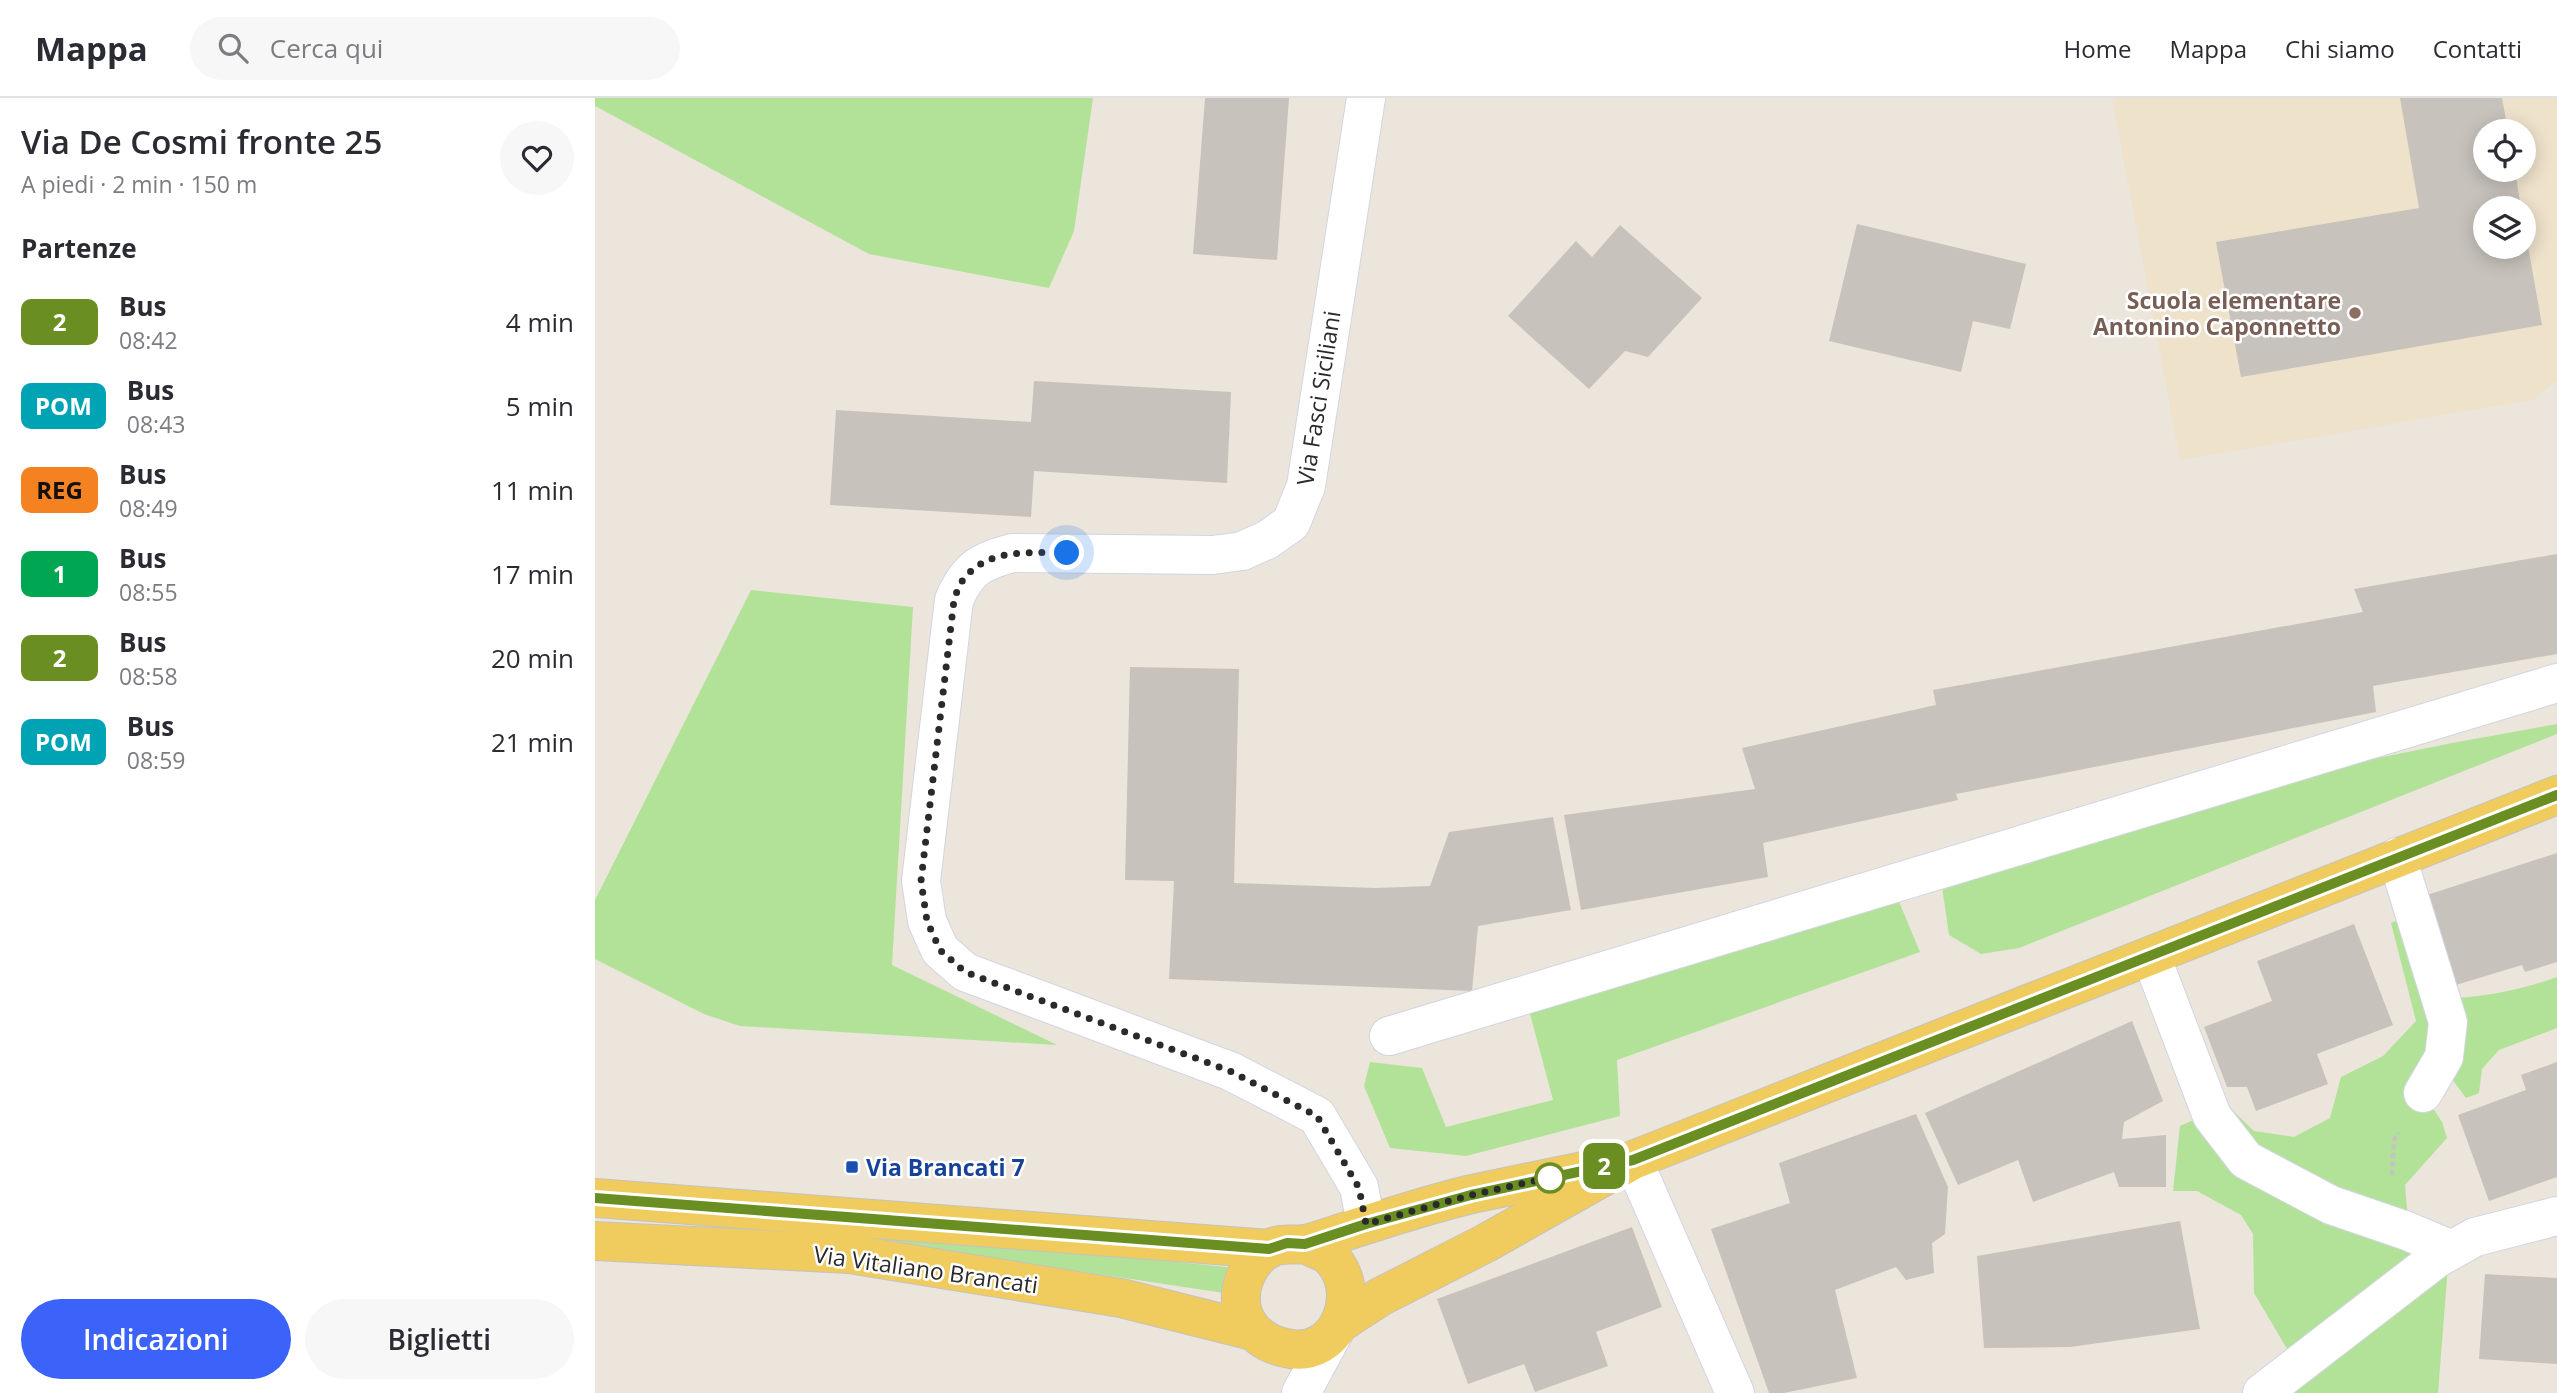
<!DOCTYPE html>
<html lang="it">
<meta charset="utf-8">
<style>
body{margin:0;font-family:"Open Sans",sans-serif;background:#f7f7f7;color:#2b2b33;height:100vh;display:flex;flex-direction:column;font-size:26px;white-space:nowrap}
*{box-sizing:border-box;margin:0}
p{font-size:23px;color:#7c7c81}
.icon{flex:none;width:38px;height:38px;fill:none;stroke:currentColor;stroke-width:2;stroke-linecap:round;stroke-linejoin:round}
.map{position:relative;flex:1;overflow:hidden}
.panel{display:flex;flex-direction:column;background:#fff;width:595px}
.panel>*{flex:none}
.badge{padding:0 14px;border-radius:10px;font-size:24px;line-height:46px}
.fabs{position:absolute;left:1878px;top:21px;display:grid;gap:14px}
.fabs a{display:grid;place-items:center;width:63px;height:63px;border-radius:50%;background:#fff;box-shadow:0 4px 18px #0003;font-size:35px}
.you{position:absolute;width:35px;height:35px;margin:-18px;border:5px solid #fff;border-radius:50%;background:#1a73e8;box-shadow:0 0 0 10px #1a73e833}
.map>.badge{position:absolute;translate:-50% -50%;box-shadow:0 0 0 4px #fff}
h2{padding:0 21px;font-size:26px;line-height:63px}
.round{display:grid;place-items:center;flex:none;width:74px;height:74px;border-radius:37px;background:#f7f7f7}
.headline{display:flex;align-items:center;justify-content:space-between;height:119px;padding:0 21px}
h1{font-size:33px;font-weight:600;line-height:52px}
.cta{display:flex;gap:14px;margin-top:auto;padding:14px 21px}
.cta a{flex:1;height:80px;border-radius:42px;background:#3b62f9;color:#fff;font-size:28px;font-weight:600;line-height:80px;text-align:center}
.cta a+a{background:#f7f7f7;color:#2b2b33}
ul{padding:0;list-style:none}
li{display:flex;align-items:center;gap:21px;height:84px;padding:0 21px}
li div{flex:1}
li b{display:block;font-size:26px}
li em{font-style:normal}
li .badge{min-width:77px;font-weight:700;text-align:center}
header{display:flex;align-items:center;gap:42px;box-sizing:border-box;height:98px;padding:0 35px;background:#fff;border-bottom:2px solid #e1e1e2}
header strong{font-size:33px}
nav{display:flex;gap:38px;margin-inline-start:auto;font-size:24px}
.search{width:490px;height:63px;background:#f7f7f7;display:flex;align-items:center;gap:18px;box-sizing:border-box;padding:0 24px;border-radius:38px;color:#7c7c81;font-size:26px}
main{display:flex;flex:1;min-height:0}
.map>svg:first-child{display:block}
</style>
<header>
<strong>Mappa</strong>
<div class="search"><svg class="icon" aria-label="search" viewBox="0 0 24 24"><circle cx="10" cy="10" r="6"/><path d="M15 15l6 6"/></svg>Cerca qui</div>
<nav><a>Home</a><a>Mappa</a><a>Chi siamo</a><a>Contatti</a></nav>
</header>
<main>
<section class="panel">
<div class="headline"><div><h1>Via De Cosmi fronte 25</h1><p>A piedi · 2 min · 150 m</p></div><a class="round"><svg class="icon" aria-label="heart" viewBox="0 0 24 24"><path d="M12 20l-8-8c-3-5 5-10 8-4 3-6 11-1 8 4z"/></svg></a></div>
<h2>Partenze</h2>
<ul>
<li><span class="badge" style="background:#6b8e23;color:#fff">2</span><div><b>Bus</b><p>08:42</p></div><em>4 min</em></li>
<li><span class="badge" style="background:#00a3b4;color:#fff">POM</span><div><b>Bus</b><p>08:43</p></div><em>5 min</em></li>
<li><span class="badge" style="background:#f58220;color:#111">REG</span><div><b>Bus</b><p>08:49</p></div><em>11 min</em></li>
<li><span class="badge" style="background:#00a651;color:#fff">1</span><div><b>Bus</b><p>08:55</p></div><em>17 min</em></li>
<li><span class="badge" style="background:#6b8e23;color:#fff">2</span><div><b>Bus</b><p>08:58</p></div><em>20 min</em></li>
<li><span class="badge" style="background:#00a3b4;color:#fff">POM</span><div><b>Bus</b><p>08:59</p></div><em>21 min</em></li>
</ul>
<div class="cta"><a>Indicazioni</a><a>Biglietti</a></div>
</section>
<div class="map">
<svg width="1962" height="1295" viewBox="0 0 1962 1295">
<rect width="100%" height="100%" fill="#ece5dc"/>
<path fill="#eee2cb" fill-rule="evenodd" d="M 1517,0 L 1962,0 L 1962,282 L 1938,302 L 1585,362 ZM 1890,33 L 1928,33 L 1928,72 L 1890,72 ZM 1890,110 L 1928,110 L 1928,149 L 1890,149 Z"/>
<path fill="#b2e298" d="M 0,0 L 498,0 L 479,133 L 454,190 L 274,156 L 0,8 Z
M 156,492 L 318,509 L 297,867 L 462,947 L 145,928 L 109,916 L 0,861 L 0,802 Z
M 1962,626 L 1962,636 L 1424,850 L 1386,856 L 1354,837 L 1345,775 L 1615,694 L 1857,645 Z
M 1297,787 L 1325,854 L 1022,962 L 1025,1018 L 871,1058 L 795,1050 L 769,988 L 775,964 L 827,970 L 851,1029 L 958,1002 L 930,897 Z
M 1827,812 L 1860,900 C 1896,898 1928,891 1962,879 L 1962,930 L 1904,952 L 1887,971 L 1884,995 L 1871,1000 L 1840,958 L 1828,995 L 1847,1024 L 1852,1040 L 1810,1087 L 1812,1111 L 1829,1161 L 1698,1261 L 1659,1195 L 1658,1136 L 1646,1117 L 1602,1093 L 1578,1093 L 1585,1028 L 1632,1007 L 1659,1033 L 1699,1039 L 1735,1020 L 1746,979 L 1788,958 L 1821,923 L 1796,825 Z
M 300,1136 L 632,1169 L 629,1195 L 297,1145 Z
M 1853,1168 L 1843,1295 L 1683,1295 Z"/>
<path fill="#c7c2bb" d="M 610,0 L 694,0 L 682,162 L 598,156 Z
M 1805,0 L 1907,0 L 1913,33 L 1890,33 L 1890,72 L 1920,72 L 1926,110 L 1890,110 L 1890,149 L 1928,149 L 1930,131 L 1947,227 L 1646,279 L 1621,144 L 1824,110 Z
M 1262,126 L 1431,166 L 1415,231 L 1378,223 L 1366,274 L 1234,243 Z
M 1025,127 L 1107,200 L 1053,259 L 1030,253 L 994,291 L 913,218 L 981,143 L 997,159 Z
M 439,283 L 636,294 L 632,385 L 439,373 L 436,419 L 235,407 L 241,312 L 436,324 Z
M 1962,456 L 1962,556 L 1778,588 L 1781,614 L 1361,696 L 1363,702 L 1168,745 L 1173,779 L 986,812 L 969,717 L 1160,691 L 1147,650 L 1341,607 L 1338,592 L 1768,514 L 1759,491 Z
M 535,569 L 644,571 L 639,785 L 780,790 L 835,788 L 854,734 L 958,719 L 976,812 L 883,828 L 877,893 L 574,881 L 579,783 L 530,782 Z
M 1962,755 L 1962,864 L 1930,874 L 1927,867 L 1861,887 L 1832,797 Z
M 1759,826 L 1798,927 L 1722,956 L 1733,986 L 1661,1013 L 1652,989 L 1632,989 L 1609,929 L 1677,903 L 1662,863 Z
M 1537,923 L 1568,1003 L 1529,1024 L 1527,1041 L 1571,1037 L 1571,1089 L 1524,1089 L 1519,1074 L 1438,1104 L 1423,1062 L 1363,1087 L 1330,1015 Z
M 1962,964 L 1962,1079 L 1894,1103 L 1863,1017 L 1931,992 L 1926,977 Z
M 1321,1016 L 1353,1089 L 1350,1136 L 1337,1145 L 1339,1175 L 1311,1182 L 1301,1169 L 1240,1192 L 1262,1280 L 1189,1295 L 1174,1295 L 1116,1131 L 1195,1105 L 1184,1065 Z
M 1585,1123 L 1605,1231 L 1475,1249 L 1389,1250 L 1382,1158 Z
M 1037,1129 L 1067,1209 L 1001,1234 L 1013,1268 L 940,1294 L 929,1266 L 873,1286 L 842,1201 Z
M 1890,1176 L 1962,1180 L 1962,1266 L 1884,1261 Z"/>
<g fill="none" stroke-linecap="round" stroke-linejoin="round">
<g stroke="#d1d4e3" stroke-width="40">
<path id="minor" d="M 771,0 L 711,388 L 696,425 L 672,442 L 647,453 L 618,457 L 417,455 C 385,464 373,470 359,502 L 326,783 L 332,823 L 345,852 L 370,874 L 635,973 L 722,1018 L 764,1089 L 771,1126
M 1802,759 L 1853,924 L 1849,959 L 1828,995
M 1556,858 L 1617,1018 L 1651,1062 L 1736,1107 L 1812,1133 L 1857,1152
M 794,938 L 1962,585
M 1038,1062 L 1140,1295
M 706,1295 L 738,1236
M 1667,1295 L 1841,1161 L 1880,1139 L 1962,1118"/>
</g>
<g stroke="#c3c3c3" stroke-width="40">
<path id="major" d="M 0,1100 L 674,1151
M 0,1143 L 254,1156 L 526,1200 L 658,1233
M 710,1146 C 717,1150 728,1153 734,1158 C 771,1192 743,1263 691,1250 C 671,1246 655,1235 648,1215 C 641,1192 652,1164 673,1151 C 687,1143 701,1149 715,1145 C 768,1128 822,1109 877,1096 C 919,1087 960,1079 1002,1070
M 745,1225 L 785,1199 L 891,1145 L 1038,1062 L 1962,697"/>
</g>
<path stroke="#c3c3c3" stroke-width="4.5" stroke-dasharray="5 3.5" stroke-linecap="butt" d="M 1797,1077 L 1799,1042 L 1804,1035"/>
<use href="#minor" stroke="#fff" stroke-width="38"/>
<use href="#major" stroke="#f0cb5d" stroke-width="38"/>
</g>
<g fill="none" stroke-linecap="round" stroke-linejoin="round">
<g stroke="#fff" stroke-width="16">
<path id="line" d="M 0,1100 L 674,1151 L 692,1145 L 710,1146 L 771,1126 L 876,1097 L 1038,1062 L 1962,697"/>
</g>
<use href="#line" stroke="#6b8e23" stroke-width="10"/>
<path stroke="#2a2a2a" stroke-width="7" stroke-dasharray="0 12.6" d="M 472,455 C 436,455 393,449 368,482 C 364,487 361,496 359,502 L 326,783 L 332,823 L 345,852 L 370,874 L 635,973 L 722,1018 L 764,1090 L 771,1126 L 876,1097 L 957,1079 L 955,1080"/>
</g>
<circle fill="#8d6e63" stroke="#fff" stroke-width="2.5" cx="1760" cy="215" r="7"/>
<rect fill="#1a4fb4" stroke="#fff" stroke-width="2.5" x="250" y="1062" width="14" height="14" rx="3.5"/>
<circle fill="#fff" stroke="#6b8e23" stroke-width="3.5" cx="955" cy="1080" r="14"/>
<g text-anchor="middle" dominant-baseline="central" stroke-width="5" stroke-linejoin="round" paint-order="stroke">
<g font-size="23" font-weight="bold" fill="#785e54" stroke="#fff" text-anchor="end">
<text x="1746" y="202">Scuola elementare<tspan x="1746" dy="26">Antonino Caponnetto</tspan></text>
</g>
<g font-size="23" fill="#2a2a2a" stroke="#fff">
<text transform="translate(723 300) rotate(-81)">Via Fasci Siciliani</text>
<text transform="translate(331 1171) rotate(8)">Via Vitaliano Brancati</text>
</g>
<g font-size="23" font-weight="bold" fill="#164399" stroke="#fff" text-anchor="start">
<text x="271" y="1069">Via Brancati 7</text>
</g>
</g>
</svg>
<div class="fabs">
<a><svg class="icon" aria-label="locate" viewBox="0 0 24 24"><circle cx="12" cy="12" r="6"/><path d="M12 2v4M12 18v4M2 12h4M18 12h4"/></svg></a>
<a><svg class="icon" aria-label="layers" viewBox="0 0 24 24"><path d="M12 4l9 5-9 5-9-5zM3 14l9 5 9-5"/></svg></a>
</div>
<div class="you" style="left:472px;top:455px"></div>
<b class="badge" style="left:1009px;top:1068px;background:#6b8e23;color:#fff">2</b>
</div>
</main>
